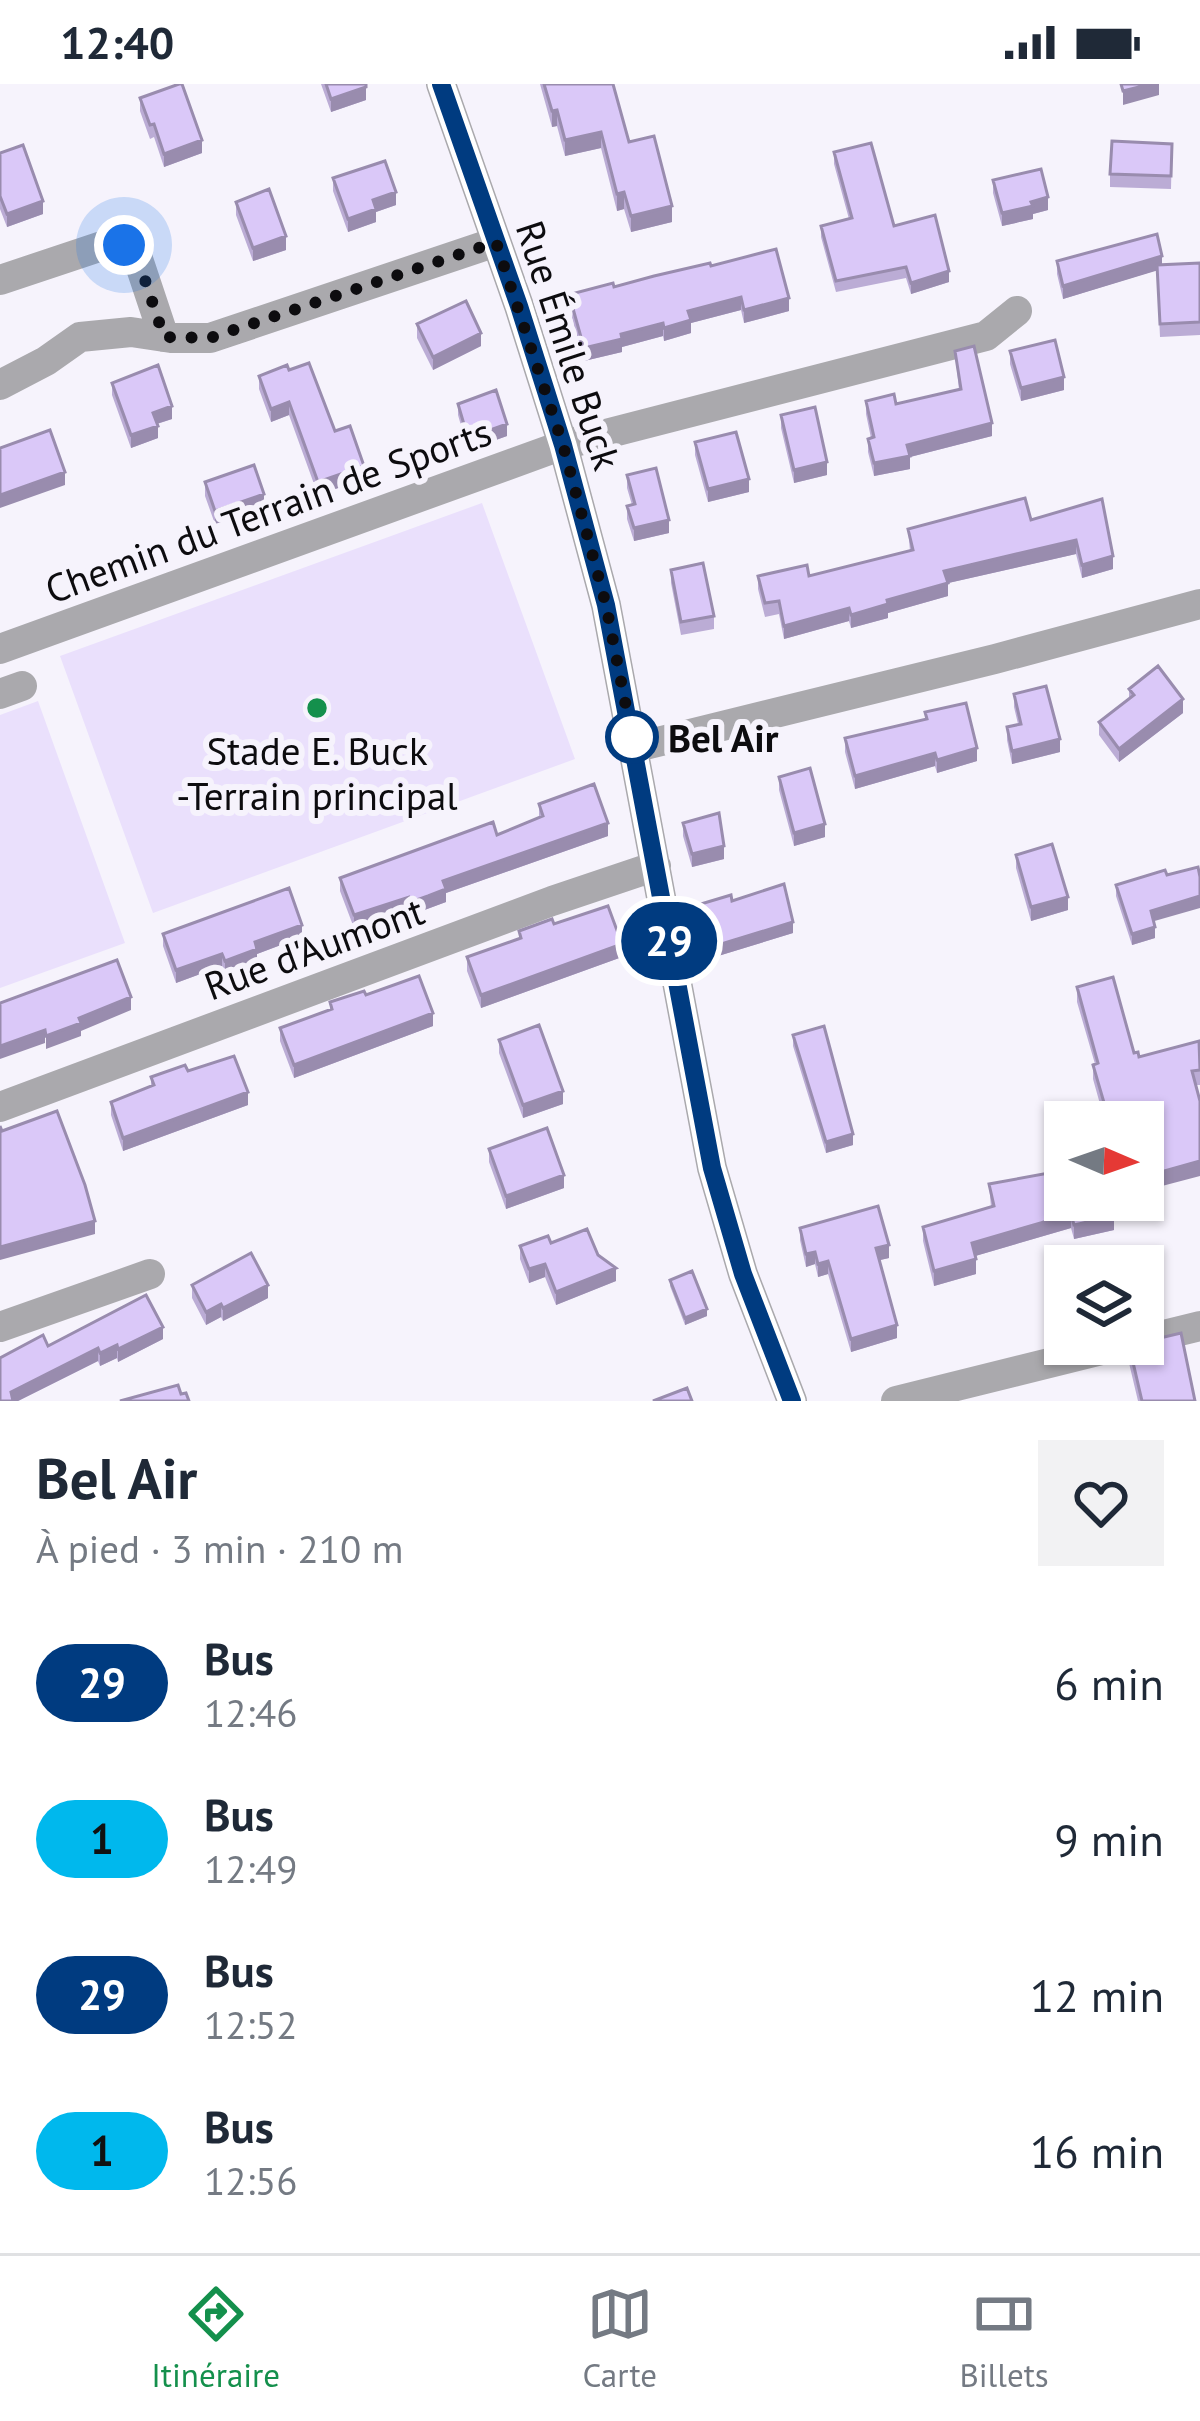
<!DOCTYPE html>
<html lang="fr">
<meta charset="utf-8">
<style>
body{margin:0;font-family:"PT Sans",sans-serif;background:#f2f2f3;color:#1f2937;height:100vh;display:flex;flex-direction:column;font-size:45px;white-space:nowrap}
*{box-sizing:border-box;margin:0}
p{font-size:39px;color:#747a83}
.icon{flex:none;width:66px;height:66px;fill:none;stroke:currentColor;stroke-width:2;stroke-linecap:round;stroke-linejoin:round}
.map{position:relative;height:1317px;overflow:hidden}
.panel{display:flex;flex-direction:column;background:#fff;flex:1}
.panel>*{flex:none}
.badge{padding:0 24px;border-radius:39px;font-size:42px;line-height:78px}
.needle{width:78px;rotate:92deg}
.fabs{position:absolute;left:1044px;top:1017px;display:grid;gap:24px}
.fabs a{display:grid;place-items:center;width:120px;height:120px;border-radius:0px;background:#fff;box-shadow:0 3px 9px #0004;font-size:60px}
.you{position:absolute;width:60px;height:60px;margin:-30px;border:9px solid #fff;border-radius:50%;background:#1a73e8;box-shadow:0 0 0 18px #1a73e833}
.map>.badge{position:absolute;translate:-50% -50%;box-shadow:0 0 0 6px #fff}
.round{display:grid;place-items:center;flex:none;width:126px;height:126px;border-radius:0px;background:#f2f2f3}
.summary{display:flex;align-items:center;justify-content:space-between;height:204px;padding:0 36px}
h1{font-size:57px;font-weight:600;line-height:90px}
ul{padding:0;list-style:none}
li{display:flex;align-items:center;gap:36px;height:156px;padding:0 36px}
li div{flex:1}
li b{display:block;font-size:45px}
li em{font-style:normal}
li .badge{min-width:132px;font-weight:700;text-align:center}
.status{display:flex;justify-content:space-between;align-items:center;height:84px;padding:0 60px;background:#fff;direction:ltr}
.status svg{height:33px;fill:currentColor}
.dock{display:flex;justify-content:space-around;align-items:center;height:168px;border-top:3px solid #e0e1e3;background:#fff;font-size:33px;color:#747a83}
.dock a{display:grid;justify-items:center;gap:6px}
.dock .active{color:#14904c}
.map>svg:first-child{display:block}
</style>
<div class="status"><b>12:40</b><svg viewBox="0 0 49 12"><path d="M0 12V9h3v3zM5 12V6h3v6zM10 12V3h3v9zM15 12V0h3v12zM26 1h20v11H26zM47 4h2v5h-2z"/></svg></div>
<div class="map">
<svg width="1200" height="1317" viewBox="0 0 1200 1317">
<rect width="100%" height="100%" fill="#f6f3fc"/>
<path fill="#eae0fc" d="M 482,419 L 575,675 L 153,829 L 60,572 Z
M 38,617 L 125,859 L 0,904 L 0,631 Z"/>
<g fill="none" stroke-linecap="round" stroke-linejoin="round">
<path stroke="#aaa9ad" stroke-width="30" d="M 441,0 L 519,222 L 563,361 L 606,521 L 712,1084 L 743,1190 L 792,1317
M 0,196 L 102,162 L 124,161 L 138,175 L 164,253
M 0,301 L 46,277 L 80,253 L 131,248 L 171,254 L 210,254 L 496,158
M 0,565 L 563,361 L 986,252 L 1017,227
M 0,610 L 22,602
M 633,664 L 995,575 L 1200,520
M 0,1023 L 552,817 L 656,782
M 0,1243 L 150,1190
M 1143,1256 L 1200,1242
M 896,1317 L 1126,1260"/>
</g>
<path fill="#bbacd5" d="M 321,0 L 366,0 L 366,16 L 331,28 Z
M 540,0 L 613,0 L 629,58 L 672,138 L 631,148 L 624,125 L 617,127 L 601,64 L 565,72 L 557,42 L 552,43 Z
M 140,14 L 202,69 L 164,83 L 154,53 L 150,55 L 140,27 Z
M 1172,60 L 1171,105 L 1110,103 L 1110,90 Z
M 834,68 L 894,142 L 949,198 L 911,210 L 906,194 L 836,208 L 821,153 L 821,142 L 849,135 L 834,80 Z
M 0,69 L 43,130 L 7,143 L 0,125 Z
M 333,94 L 396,121 L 376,128 L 376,138 L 348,148 L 333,107 Z
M 993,96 L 1048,126 L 1033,130 L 1033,135 L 1002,142 L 993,109 Z
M 236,118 L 286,166 L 253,177 L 236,131 Z
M 1057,177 L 1162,181 L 1200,179 L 1200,251 L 1160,253 L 1157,186 L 1063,215 L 1057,190 Z
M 711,182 L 789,227 L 744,239 L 741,226 L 691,239 L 691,249 L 664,257 L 663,252 L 622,263 L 622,268 L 584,277 L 572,234 L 575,209 L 614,203 Z
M 417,240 L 481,262 L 433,286 L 417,254 Z
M 955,267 L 992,352 L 910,373 L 910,385 L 874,392 L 868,368 L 868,355 L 871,354 L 866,330 L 866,317 L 896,320 L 959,306 Z
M 1010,267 L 1064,306 L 1021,317 L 1010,280 Z
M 259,292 L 335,347 L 364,395 L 318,411 L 289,331 L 271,338 L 259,305 Z
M 112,299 L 172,335 L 157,340 L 158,354 L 131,364 L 112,311 Z
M 458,320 L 507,352 L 468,366 L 458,331 Z
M 781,331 L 827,391 L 794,399 L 781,344 Z
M 695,358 L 749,408 L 708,418 L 695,371 Z
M 627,391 L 669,449 L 634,457 L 627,435 L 627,422 L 632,421 L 627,404 Z
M 205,398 L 264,423 L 215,440 L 205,412 Z
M 1102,415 L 1113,485 L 1082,494 L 1076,470 L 948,499 L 948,512 L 888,529 L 888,534 L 851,544 L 849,537 L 784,555 L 779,530 L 765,533 L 758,505 L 758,492 L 809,492 L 910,467 L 908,445 L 1031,436 Z
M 671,486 L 714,532 L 714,545 L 681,551 L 671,499 Z
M 1129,605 L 1183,629 L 1119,678 L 1099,651 L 1099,638 L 1129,615 Z
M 1014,610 L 1060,668 L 1012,680 L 1007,656 L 1007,643 L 1018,640 L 1014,623 Z
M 925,628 L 977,677 L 937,689 L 935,682 L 855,705 L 845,668 L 845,654 L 925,635 Z
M 779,693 L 825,753 L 794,762 L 779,706 Z
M 539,720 L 608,752 L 446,809 L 446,818 L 411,831 L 409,826 L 354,844 L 340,807 L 340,794 L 497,751 L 539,734 Z
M 683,739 L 724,775 L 692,783 L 683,752 Z
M 1016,771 L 1068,826 L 1031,837 L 1016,784 Z
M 1167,791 L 1154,837 L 1155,854 L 1132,861 L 1116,812 L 1116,801 Z
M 732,817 L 793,849 L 705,876 L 694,833 L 694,822 Z
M 554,840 L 622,873 L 481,924 L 467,887 L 467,873 L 519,855 L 519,847 Z
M 163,850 L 302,853 L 257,870 L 257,878 L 225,890 L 222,882 L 176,899 L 163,862 Z
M 1077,903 L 1139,973 L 1200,962 L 1200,1001 L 1196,1001 L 1143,1038 L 1105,1038 L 1093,995 L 1093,981 L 1095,980 L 1077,918 Z
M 366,911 L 433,942 L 294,994 L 280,957 L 280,944 L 330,926 L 330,918 Z
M 793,951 L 853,1061 L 826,1069 L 793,962 Z
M 499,956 L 563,1020 L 523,1034 L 499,969 Z
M 188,987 L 248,1021 L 123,1067 L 111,1031 L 111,1018 L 151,1002 L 151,993 Z
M 489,1065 L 564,1104 L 506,1125 L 489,1078 Z
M 989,1100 L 1114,1146 L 1074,1155 L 1071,1144 L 975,1172 L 976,1190 L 934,1202 L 923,1157 L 923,1143 L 991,1123 Z
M 800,1144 L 889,1174 L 880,1176 L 897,1254 L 851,1268 L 828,1190 L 818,1193 L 815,1180 L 806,1183 L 800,1156 Z
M 551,1159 L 616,1197 L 556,1221 L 545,1193 L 529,1199 L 520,1175 L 520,1162 Z
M 670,1196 L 707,1232 L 685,1241 L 670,1202 Z
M 192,1201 L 268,1214 L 223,1237 L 221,1233 L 206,1241 L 192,1214 Z
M 163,1255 L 118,1278 L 117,1274 L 100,1282 L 98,1277 L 18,1317 L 0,1317 L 48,1262 Z
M 1129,1261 L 1195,1317 L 1138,1317 L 1129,1279 Z"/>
<path fill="#998cae" d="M 1151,0 L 1159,0 L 1159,11 L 1123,21 L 1123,7 Z
M 366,3 L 366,16 L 331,28 L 331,15 Z
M 557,26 L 557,42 L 552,43 L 552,27 Z
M 601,48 L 601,64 L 565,72 L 565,56 Z
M 202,56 L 202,69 L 164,83 L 164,70 Z
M 396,108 L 396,121 L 376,128 L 376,138 L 348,148 L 348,135 L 373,116 Z
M 624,108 L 624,125 L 617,127 L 617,110 Z
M 1048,113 L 1048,126 L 1033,130 L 1033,135 L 1002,142 L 1002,129 Z
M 43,117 L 43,130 L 7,143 L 7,130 Z
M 672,122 L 672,138 L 631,148 L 631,132 Z
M 286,152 L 286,166 L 253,177 L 253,164 Z
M 1162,172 L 1162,185 L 1063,215 L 1063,202 Z
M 949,187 L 949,198 L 911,210 L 911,199 Z
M 741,213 L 741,226 L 691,239 L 691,249 L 664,257 L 664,244 L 688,227 Z
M 789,214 L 789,227 L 744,239 L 744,226 Z
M 663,239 L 663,252 L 622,263 L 622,268 L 584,277 L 584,264 L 621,250 Z
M 481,249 L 481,262 L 433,286 L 433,273 Z
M 1064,293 L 1064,306 L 1021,317 L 1021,304 Z
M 289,318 L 289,331 L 271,338 L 271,325 Z
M 172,322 L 172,335 L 153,341 L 153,329 Z
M 992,339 L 992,352 L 910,373 L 910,385 L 874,392 L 874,379 L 907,361 Z
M 507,340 L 507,352 L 468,366 L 468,354 Z
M 158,342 L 158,354 L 131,364 L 131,351 Z
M 827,378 L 827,391 L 794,399 L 794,386 Z
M 364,382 L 364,395 L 318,411 L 318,398 Z
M 65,388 L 65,401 L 0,424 L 0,411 Z
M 749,395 L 749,408 L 708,418 L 708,405 Z
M 264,410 L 264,423 L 215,440 L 215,427 Z
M 669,436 L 669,449 L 634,457 L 634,444 Z
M 1076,456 L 1076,470 L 944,500 L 944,487 Z
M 1113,472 L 1113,485 L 1082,494 L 1082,481 Z
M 948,499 L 948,512 L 888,529 L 888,534 L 851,544 L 851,531 L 887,516 Z
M 849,524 L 849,537 L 784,555 L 784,542 Z
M 1183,615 L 1183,629 L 1119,678 L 1119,665 Z
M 1060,655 L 1060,668 L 1012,680 L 1012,667 Z
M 977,664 L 977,677 L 937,689 L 937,676 Z
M 935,669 L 935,682 L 855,705 L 855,692 Z
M 608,739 L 608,752 L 446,809 L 446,818 L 411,831 L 411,818 L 443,797 Z
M 825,740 L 825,753 L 794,762 L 794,749 Z
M 724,762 L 724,775 L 692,783 L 692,770 Z
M 1200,812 L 1200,824 L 1151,838 L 1151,827 Z
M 409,813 L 409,826 L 354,844 L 354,831 Z
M 1068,813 L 1068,826 L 1031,837 L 1031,823 Z
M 793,838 L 793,849 L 705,876 L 705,865 Z
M 302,841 L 302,853 L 257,870 L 257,878 L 225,890 L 225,877 L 255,858 Z
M 1155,843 L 1155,854 L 1132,861 L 1132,850 Z
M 622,860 L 622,873 L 481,924 L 481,911 Z
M 222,870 L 222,882 L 176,899 L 176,886 Z
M 131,913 L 131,926 L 81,947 L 81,952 L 46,965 L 46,952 L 79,934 Z
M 433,929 L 433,942 L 294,994 L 294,981 Z
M 45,946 L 45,959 L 0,975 L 0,962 Z
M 563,1007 L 563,1020 L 523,1034 L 523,1021 Z
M 248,1008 L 248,1021 L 123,1067 L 123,1054 Z
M 1119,1024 L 1119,1038 L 1107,1038 L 1107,1029 Z
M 853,1050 L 853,1061 L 826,1069 L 826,1058 Z
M 1200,1077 L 1200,1092 L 1143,1107 L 1143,1093 Z
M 564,1091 L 564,1104 L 506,1125 L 506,1112 Z
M 1071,1130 L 1071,1144 L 972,1173 L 972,1159 Z
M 1114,1132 L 1114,1146 L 1074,1155 L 1074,1141 Z
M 95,1137 L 95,1150 L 0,1176 L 0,1163 Z
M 889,1161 L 889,1174 L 876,1177 L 876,1164 Z
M 815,1168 L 815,1180 L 806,1183 L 806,1170 Z
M 976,1175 L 976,1190 L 934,1202 L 934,1187 Z
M 828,1177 L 828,1190 L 818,1193 L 818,1180 Z
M 545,1180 L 545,1193 L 529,1199 L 529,1185 Z
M 616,1184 L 616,1197 L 556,1221 L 556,1208 Z
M 268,1201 L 268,1214 L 223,1237 L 223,1224 Z
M 221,1220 L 221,1233 L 206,1241 L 206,1228 Z
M 707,1225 L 707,1232 L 685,1241 L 685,1234 Z
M 897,1241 L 897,1254 L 851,1268 L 851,1255 Z
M 163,1243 L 163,1255 L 118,1278 L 118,1265 Z
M 117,1261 L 117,1274 L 100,1282 L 100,1269 Z
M 98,1264 L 98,1277 L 18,1317 L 11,1317 L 11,1308 Z"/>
<path fill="#dac8f8" stroke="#998cae" stroke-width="3" d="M 179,0 L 182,0 L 202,56 L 164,70 L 154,40 L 150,41 L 140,14 Z
M 326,0 L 366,0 L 366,3 L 331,15 Z
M 544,0 L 613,0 L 629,58 L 654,52 L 672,122 L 631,132 L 624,108 L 617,110 L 601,48 L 565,56 L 557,26 L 552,27 Z
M 1121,0 L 1151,0 L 1123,7 Z
M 1112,57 L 1172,60 L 1171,92 L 1110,90 Z
M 871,59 L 894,142 L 935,131 L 949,187 L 911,199 L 906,183 L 836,197 L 821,142 L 852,134 L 834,68 Z
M 23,61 L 43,117 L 7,130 L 0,112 L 0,69 Z
M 385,77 L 396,108 L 373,116 L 376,125 L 348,135 L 333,94 Z
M 1041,85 L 1048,113 L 1031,118 L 1033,122 L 1002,129 L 993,96 Z
M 269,105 L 286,152 L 253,164 L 236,118 Z
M 1157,150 L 1162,172 L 1063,202 L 1057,177 Z
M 776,165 L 789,214 L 744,226 L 741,213 L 688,227 L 691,236 L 664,244 L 663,239 L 621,250 L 622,255 L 584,264 L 572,221 L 578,219 L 575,209 L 613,199 L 614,203 L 654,192 L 710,179 L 711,182 Z
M 1200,179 L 1200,238 L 1160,240 L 1157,181 Z
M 466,217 L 481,249 L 433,273 L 417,240 Z
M 1055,256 L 1064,293 L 1021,304 L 1010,267 Z
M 974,262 L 992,339 L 907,361 L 910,372 L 874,379 L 868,355 L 874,353 L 866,317 L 894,310 L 896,320 L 961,305 L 955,267 Z
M 309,279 L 335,347 L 350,342 L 364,382 L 318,398 L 289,318 L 271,325 L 259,292 L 287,281 L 289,286 Z
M 158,281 L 172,322 L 153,329 L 158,342 L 131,351 L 112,299 Z
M 496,306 L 507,340 L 468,354 L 458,320 Z
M 815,323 L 827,378 L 794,386 L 781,331 Z
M 50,346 L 65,388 L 0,411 L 0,364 Z
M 736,348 L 749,395 L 708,405 L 695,358 Z
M 254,381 L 264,410 L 215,427 L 205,398 Z
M 656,384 L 669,436 L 634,444 L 627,422 L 635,420 L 627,391 Z
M 1025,414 L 1031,436 L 1102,415 L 1113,472 L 1082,481 L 1076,456 L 944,487 L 948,499 L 887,516 L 888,520 L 851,531 L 849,524 L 784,542 L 779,517 L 765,519 L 758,492 L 807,481 L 809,492 L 913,466 L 908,445 Z
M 703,479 L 714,532 L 681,538 L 671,486 Z
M 1158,582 L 1183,615 L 1119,665 L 1099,638 L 1134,611 L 1129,605 Z
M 1046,602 L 1060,655 L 1012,667 L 1007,643 L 1021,640 L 1014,610 Z
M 966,619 L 977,664 L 937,676 L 935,669 L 855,692 L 845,654 L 927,635 L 925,628 Z
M 810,684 L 825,740 L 794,749 L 779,693 Z
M 594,700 L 608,739 L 443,797 L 446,805 L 428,812 L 411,818 L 409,813 L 354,831 L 340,794 L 493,738 L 497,751 L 543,732 L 539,720 Z
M 719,729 L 724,762 L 692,770 L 683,739 Z
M 1052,760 L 1068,813 L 1031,823 L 1016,771 Z
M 1198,783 L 1200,793 L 1200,812 L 1151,827 L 1155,843 L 1132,850 L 1116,801 L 1165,786 L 1167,791 Z
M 784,800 L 793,838 L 705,865 L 694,822 L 731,811 L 732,817 Z
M 289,804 L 302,841 L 255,858 L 257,865 L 225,877 L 222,870 L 176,886 L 163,850 Z
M 608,822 L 622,860 L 481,911 L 467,873 L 521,854 L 519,847 L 552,835 L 554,840 Z
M 117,876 L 131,913 L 79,934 L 81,939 L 46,952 L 45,946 L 0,962 L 0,919 Z
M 419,892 L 433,929 L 294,981 L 280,944 L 332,925 L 330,918 L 364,907 L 366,911 Z
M 1113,893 L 1134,969 L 1138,968 L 1139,973 L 1199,957 L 1200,986 L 1192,987 L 1200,1017 L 1200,1077 L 1143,1093 L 1143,1038 L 1122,1038 L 1119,1024 L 1107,1029 L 1093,981 L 1098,979 L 1077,903 Z
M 539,941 L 563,1007 L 523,1021 L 499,956 Z
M 824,942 L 853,1050 L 826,1058 L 793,951 Z
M 234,972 L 248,1008 L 123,1054 L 111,1018 L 154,1001 L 151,993 L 185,981 L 188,987 Z
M 57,1027 L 85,1101 L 95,1137 L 0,1163 L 0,1042 L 2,1047 Z
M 547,1044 L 564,1091 L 506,1112 L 489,1065 Z
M 1065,1086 L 1065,1116 L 1111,1116 L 1114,1132 L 1074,1141 L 1071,1130 L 972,1159 L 976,1175 L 934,1187 L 923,1143 L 994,1122 L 989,1100 Z
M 878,1122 L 889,1161 L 876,1164 L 897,1241 L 851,1255 L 828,1177 L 818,1180 L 815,1168 L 806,1170 L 800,1144 Z
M 587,1145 L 598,1171 L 616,1184 L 556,1208 L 545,1180 L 529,1185 L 520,1162 L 548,1152 L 551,1159 Z
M 251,1169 L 268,1201 L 223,1224 L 221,1220 L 206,1228 L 192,1201 Z
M 692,1187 L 707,1225 L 685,1234 L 670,1196 Z
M 146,1211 L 163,1243 L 118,1265 L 117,1261 L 100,1269 L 98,1264 L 11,1308 L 13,1317 L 0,1317 L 0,1274 L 43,1251 L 48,1262 Z
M 1181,1249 L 1195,1317 L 1142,1317 L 1129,1261 L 1143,1260 L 1143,1258 Z
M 178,1301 L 181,1310 L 186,1309 L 189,1317 L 120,1317 Z
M 687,1304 L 692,1317 L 653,1317 Z"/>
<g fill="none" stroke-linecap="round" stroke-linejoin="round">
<g stroke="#fff" stroke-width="27">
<path id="line" d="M 441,0 L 519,222 L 563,361 L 606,521 L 712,1084 L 743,1190 L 792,1317"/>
</g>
<use href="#line" stroke="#003b80" stroke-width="18"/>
<path stroke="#0d0c0f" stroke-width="12" stroke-dasharray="0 21.6" d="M 124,161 L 138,175 L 164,253 L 210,254 L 496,158 L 563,361 L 606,521 L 632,653"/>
</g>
<circle fill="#14904c" stroke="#f6f3fc" stroke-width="4.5" cx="317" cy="624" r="12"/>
<circle fill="#fff" stroke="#003b80" stroke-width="6" cx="632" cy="653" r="24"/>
<g text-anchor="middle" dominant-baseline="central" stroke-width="12" stroke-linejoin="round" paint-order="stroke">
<g font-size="39" fill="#0d0c0f" stroke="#f6f3fc">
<text transform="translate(569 261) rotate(72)">Rue Émile Buck</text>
<text transform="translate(268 426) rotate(-20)">Chemin du Terrain de Sports</text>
<text transform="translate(314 864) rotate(-20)">Rue d'Aumont</text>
</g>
<g font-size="39" font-weight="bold" fill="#0d0c0f" stroke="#f6f3fc" text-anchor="start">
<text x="668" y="653">Bel Air</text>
</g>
<g font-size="39" fill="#0d0c0f" stroke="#f6f3fc">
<text x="317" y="666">Stade E. Buck<tspan x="317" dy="45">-Terrain principal</tspan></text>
</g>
</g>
</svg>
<div class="fabs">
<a><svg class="needle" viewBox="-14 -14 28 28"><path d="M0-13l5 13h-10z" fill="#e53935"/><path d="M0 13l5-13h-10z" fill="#747a83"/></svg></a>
<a><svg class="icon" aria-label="layers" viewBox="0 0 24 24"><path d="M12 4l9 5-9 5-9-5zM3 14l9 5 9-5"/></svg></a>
</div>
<div class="you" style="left:124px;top:161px"></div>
<b class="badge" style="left:669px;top:857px;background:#003b80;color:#fff">29</b>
</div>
<section class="panel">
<div class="summary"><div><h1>Bel Air</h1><p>À pied · 3 min · 210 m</p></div><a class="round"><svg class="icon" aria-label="heart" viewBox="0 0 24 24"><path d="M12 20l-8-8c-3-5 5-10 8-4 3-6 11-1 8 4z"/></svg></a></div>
<ul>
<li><span class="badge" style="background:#003b80;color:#fff">29</span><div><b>Bus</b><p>12:46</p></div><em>6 min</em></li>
<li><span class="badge" style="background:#00b8ed;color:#111">1</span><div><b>Bus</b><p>12:49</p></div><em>9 min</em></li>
<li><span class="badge" style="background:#003b80;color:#fff">29</span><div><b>Bus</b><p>12:52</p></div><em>12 min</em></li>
<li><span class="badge" style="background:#00b8ed;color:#111">1</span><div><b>Bus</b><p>12:56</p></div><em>16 min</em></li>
</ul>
</section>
<nav class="dock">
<a class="active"><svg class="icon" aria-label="directions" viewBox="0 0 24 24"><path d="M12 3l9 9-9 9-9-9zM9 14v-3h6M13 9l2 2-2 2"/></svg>Itinéraire</a>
<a><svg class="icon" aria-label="map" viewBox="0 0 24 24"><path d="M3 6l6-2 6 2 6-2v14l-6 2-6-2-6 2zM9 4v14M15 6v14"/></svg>Carte</a>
<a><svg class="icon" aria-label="tickets" viewBox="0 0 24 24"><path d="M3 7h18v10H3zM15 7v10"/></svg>Billets</a>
</nav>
